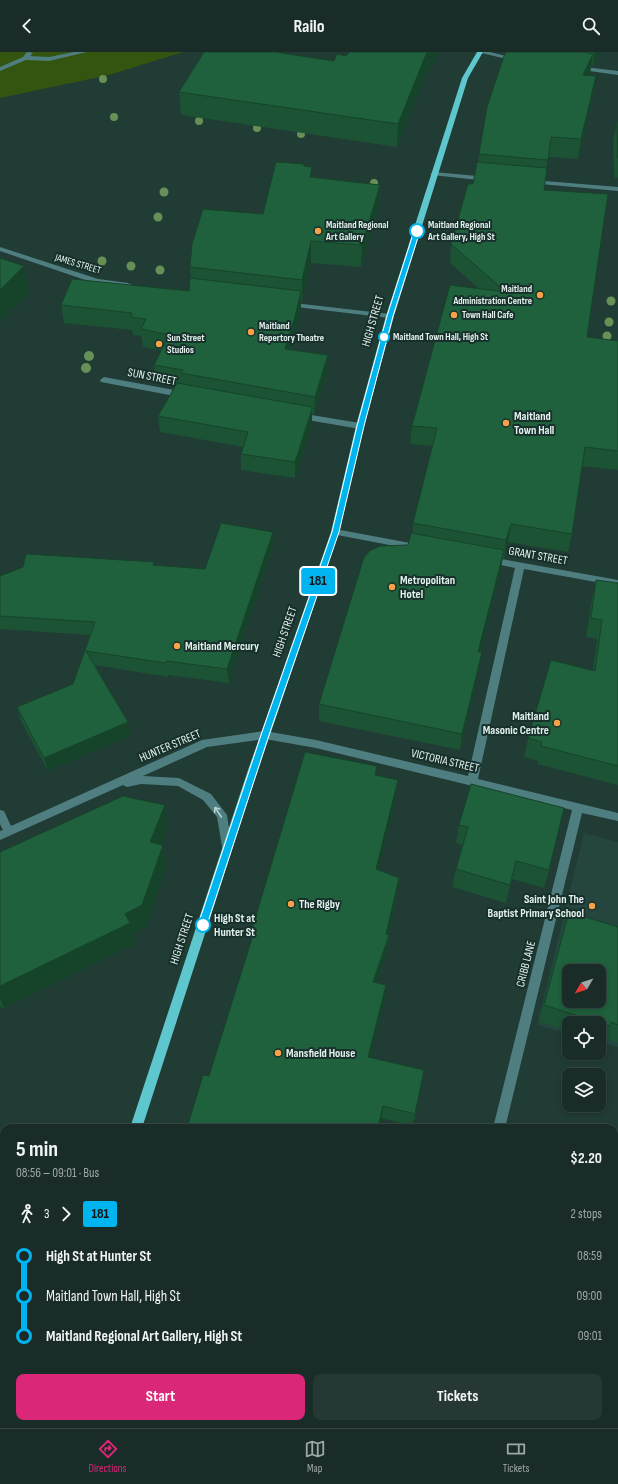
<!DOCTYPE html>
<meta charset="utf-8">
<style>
body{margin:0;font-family:"Sofia Sans Condensed",sans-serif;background:#263834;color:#f1f3f6;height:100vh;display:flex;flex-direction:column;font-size:15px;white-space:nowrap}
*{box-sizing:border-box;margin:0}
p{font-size:13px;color:#9fa7a8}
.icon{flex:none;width:22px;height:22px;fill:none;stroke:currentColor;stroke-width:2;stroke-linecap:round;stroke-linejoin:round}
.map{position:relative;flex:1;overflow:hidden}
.panel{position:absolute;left:0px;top:1072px;width:618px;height:304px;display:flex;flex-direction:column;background:#192c28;border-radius:12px 12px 0 0;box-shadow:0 2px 6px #0003,0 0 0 1px #374845}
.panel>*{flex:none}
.badge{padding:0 8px;border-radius:3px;font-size:14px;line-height:26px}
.needle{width:26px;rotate:231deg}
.buttons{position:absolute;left:562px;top:912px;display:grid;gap:8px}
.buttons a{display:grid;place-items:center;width:44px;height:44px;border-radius:8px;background:#192c28;box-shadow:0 2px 6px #0003,0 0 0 1px #374845;font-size:20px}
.map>.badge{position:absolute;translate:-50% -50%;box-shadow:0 0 0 2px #fff}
.legs{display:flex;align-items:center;gap:6px;height:44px;padding:0 16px;font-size:13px}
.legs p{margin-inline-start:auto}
.headline{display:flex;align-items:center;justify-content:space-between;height:68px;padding:0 16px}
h1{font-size:22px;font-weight:700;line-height:30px}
.button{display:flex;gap:8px;margin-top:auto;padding:8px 16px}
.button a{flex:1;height:46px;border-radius:8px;background:#db2777;color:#fff;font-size:16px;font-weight:700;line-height:46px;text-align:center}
.button a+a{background:#263834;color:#f1f3f6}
ul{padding:0 16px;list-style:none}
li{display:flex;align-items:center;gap:14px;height:40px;font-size:15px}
li i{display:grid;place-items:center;width:6px;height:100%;margin:0 5px;background:currentColor}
li i::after{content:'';width:10px;height:10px;margin:-5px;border:3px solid;border-radius:50%;background:#192c28}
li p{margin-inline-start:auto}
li:first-child i{background:linear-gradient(#0000 50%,currentColor 0)}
li:last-child i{background:linear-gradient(currentColor 50%,#0000 0)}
header{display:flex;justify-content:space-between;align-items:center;height:52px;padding:0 16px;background:#192c28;font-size:18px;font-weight:700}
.menu{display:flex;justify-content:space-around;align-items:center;height:56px;border-top:1px solid #374845;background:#192c28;font-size:11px;color:#9fa7a8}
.menu a{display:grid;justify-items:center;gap:2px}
.menu .on{color:#db2777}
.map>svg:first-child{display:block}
</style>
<header><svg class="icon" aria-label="back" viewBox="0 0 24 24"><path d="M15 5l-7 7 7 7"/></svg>Railo<svg class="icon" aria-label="search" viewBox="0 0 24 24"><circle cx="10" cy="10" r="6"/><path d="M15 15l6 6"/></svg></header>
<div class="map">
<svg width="618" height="1376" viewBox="0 0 618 1376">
<rect width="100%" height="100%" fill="#213b35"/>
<path fill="#24463f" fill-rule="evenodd" d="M 584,781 L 618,790 L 618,995 L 599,990 L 599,971 L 569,971 L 569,982 L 537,973 ZM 569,919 L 599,919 L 599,949 L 569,949 Z"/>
<path fill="#34550f" d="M 0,0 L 183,0 L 109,23 L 0,46 Z"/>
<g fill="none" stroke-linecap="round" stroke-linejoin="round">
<path fill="#4f7e81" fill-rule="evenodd" d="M 27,0 L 33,1 L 30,4 L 49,5 L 74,0 L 87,0 L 49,9 L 26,8 L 0,19 L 0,15 L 23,5 Z
M 477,0 L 490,0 L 518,7 L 515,9 Z
M 577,14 L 618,19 L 618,23 L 575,17 L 575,15 Z
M 434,120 L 488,125 L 492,127 L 488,129 L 432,123 L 430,122 Z
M 532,128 L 618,135 L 618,139 L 530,131 L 530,129 Z
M 0,195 L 98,227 L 128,231 L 132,233 L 128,235 L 94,231 L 0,199 Z
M 285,250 L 390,262 L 394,264 L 390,266 L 288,254 L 284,252 Z
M 104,325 L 185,340 L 189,343 L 185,346 L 101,330 L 100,328 Z
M 299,361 L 360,371 L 364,374 L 360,377 L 296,366 L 295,364 Z
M 335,477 L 421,493 L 425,496 L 421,499 L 332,482 L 331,480 Z
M 490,505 L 618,528 L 618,534 L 524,517 L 478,727 L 618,761 L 618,769 L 582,761 L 505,1076 L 493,1076 L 572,758 L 316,696 L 265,687 L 207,695 L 143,724 L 179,726 L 211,742 L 227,763 L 232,797 L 231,800 L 227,802 L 223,800 L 217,765 L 203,748 L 178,734 L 141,732 L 127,735 L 123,733 L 0,788 L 0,779 L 3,778 L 0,772 L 0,758 L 4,759 L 11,774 L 202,688 L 265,679 L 316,688 L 468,724 L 515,516 L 487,510 L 485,508 Z
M 4,1186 L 4,1198 L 0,1199 L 0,1187 Z
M 267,1372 L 332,1372 L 334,1376 L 269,1376 Z"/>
<path fill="#5ec7cd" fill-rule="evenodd" d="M 477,0 L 483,0 L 468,26 L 394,264 L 364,374 L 339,480 L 257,721 L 142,1076 L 130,1076 L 247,721 L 331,480 L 356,374 L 386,264 L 462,26 Z
M 30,1372 L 44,1372 L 42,1376 L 28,1376 Z"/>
</g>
<g fill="#669056">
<circle cx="103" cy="27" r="4"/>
<circle cx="114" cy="65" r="4"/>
<circle cx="199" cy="69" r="4"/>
<circle cx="257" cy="76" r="4"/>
<circle cx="301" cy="82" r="4"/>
<circle cx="374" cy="131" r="4"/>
<circle cx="164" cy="140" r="4.5"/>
<circle cx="158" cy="165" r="4.5"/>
<circle cx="102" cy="209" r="4.5"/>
<circle cx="131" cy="214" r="4.5"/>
<circle cx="160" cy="218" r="4.5"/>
<circle cx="611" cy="249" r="4.5"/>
<circle cx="609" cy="270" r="4.5"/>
<circle cx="607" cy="284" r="4.5"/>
<circle cx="89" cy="304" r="5"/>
<circle cx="86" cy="316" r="5"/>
</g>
<path fill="#1b5334" d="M 279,0 L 279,1 L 334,9 L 346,4 L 350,0 L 440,0 L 426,22 L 397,95 L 181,63 L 179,40 Z
M 506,0 L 600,0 L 593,14 L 591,14 L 590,21 L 589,23 L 596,24 L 593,44 L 578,107 L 548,105 L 544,138 L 587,285 L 618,289 L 618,418 L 582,414 L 572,482 L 568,500 L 508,490 L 504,506 L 503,506 L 501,515 L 480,600 L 482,600 L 479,617 L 460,698 L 319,669 L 319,652 L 408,493 L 413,481 L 413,471 L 432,394 L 410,392 L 412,374 L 479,237 L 450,211 L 451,192 L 473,132 L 478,110 L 479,102 Z
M 617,70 L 618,70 L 618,126 L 614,125 L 613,89 Z
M 304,112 L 304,114 L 312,125 L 380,133 L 379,155 L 361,215 L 311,211 L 302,250 L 301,250 L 301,257 L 294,285 L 290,298 L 328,303 L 328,321 L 314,362 L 312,362 L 312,373 L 295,426 L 241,418 L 241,402 L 243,395 L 160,380 L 158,364 L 175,334 L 156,330 L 154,313 L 161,298 L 143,295 L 141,284 L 133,283 L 132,278 L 64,271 L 61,253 L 189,239 L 191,227 L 190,215 L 263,162 Z
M 273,494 L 229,631 L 168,623 L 168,625 L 95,613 L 131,683 L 48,719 L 21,669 L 17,655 L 73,632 L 90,583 L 0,577 L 0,524 L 154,510 L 154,513 L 205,517 Z
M 596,528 L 618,531 L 618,733 L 537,712 L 538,709 L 524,705 L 528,686 L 593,619 L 597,587 L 586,585 L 592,547 Z
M 377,724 L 398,728 L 396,744 L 378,818 L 398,840 L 388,882 L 389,883 L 388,897 L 376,930 L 385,946 L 370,1006 L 424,1018 L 413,1074 L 209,1024 L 251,889 L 251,880 Z
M 471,732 L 549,818 L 544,836 L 512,827 L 506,851 L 452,835 L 456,817 L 462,793 L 456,791 L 459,773 Z
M 165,753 L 168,775 L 161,793 L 163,793 L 166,815 L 147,874 L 133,881 L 135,892 L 4,956 L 0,955 L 0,800 Z
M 569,860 L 618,875 L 618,991 L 605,987 L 603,990 L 599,989 L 599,971 L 569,971 L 569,979 L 539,970 L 563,878 Z
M 614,1206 L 618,1207 L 618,1344 L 614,1343 Z"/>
<path fill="#16442a" d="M 427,0 L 440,0 L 426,22 L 397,95 L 398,72 Z
M 595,0 L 600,0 L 593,14 Z
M 593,2 L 590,21 L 580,42 L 583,23 Z
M 596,24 L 593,44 L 578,107 L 581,87 Z
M 312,115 L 312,136 L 310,125 Z
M 380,133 L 379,155 L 361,215 L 362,193 Z
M 311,189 L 311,211 L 302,250 L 302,228 Z
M 24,214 L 29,241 L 0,269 L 0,238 Z
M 301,239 L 301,257 L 294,285 L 285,314 L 285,297 Z
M 328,303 L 328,321 L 314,362 L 315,345 Z
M 312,357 L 312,373 L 295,426 L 295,410 Z
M 511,472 L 508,490 L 504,506 L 506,488 Z
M 273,480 L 273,494 L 229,631 L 227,617 Z
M 504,498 L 501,515 L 476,616 L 478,600 Z
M 482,600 L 479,617 L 460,698 L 462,682 Z
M 128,670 L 131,683 L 48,719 L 44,706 Z
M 398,728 L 396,744 L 375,832 L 376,817 Z
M 165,753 L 168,775 L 154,812 L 150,790 Z
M 163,793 L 166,815 L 147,874 L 133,881 L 135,892 L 4,956 L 0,945 L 0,934 Z
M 399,826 L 398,840 L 384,896 L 386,882 Z
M 389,883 L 388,897 L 372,943 L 373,930 Z
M 386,933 L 385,946 L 367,1018 L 368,1005 Z
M 383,1054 L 382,1066 L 380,1076 L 378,1076 Z
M 1,1245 L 4,1249 L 4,1267 L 0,1277 L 0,1248 Z"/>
<path fill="#1f613c" stroke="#16442a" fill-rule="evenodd" d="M 204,0 L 275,0 L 334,9 L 337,2 L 346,4 L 350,0 L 427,0 L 398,72 L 179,40 Z
M 506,0 L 582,0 L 593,2 L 583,23 L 596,24 L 581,87 L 551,85 L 548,108 L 479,102 L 487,55 L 504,4 Z
M 617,70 L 618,70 L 618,106 Z
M 276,110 L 304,112 L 304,114 L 312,115 L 310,125 L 380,133 L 362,193 L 311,189 L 302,228 L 190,215 L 192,192 L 203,157 L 263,162 Z
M 477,110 L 547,116 L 544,138 L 608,142 L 587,285 L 618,289 L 618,399 L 585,395 L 572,482 L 511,472 L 506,488 L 413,471 L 437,376 L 412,374 L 450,233 L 506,240 L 451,192 L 468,132 L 473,132 Z
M 0,206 L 24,214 L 0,238 Z
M 190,226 L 301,239 L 294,268 L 285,297 L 328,303 L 315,345 L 181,321 L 183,318 L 154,313 L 169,283 L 141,277 L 146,267 L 131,265 L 132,261 L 61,253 L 72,227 L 189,239 Z
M 177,331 L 312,355 L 312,357 L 295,410 L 241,402 L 248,380 L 158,364 Z
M 221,471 L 273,480 L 227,617 L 166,609 L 166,611 L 86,599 L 128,670 L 44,706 L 17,655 L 73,632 L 95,570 L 0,564 L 0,524 L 23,515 L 26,502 L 154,510 L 153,513 L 205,517 Z
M 411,481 L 504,498 L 478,600 L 482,600 L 462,682 L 319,652 L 364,505 L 371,498 L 380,494 L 408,493 Z
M 596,528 L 618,531 L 618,714 L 541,694 L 542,690 L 528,686 L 551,608 L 595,619 L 602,568 L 591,566 Z
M 305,700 L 377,714 L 375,723 L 398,728 L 376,817 L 399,826 L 386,882 L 389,883 L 373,930 L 386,933 L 368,1005 L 424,1018 L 415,1062 L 383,1054 L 378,1076 L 187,1076 L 203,1023 L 209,1024 L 254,880 L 251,880 Z
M 471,732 L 564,756 L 549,818 L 516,809 L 510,833 L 456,817 L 468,775 L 459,773 Z
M 123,744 L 165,753 L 150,790 L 163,793 L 142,853 L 125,862 L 130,871 L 0,934 L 0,800 Z
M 569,860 L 618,875 L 618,973 L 611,970 L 610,974 L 544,953 ZM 569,919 L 599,919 L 599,949 L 569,949 Z
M 614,1206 L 618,1207 L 618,1334 L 614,1333 Z"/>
<defs><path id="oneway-shaft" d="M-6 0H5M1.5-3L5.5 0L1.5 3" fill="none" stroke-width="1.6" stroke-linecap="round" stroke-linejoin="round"/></defs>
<use stroke="#b7cfcd" href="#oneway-shaft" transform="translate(218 760) rotate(-124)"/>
<path fill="#00b5ef" stroke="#fff" d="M 417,177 L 420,179 L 393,264 L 364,374 L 339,480 L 269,683 L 207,873 L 203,877 L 198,873 L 261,683 L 332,480 L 357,374 L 387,264 L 414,179 Z"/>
<g fill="#f6a248" stroke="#17302b" stroke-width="1.5">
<circle cx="318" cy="179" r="4"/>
<circle cx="540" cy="243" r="4"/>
<circle cx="454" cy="263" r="4"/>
<circle cx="251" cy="280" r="4"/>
<circle cx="159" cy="292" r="4"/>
<circle cx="506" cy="371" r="4"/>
<circle cx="392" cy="535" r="4"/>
<circle cx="177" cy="594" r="4"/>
<circle cx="557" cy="671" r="4"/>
<circle cx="291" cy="852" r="4"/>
<circle cx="592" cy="854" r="4"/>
<circle cx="278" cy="1001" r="4"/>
</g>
<g fill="#fff" stroke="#00b5ef" stroke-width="2">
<circle cx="417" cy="179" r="7"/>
<circle cx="384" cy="285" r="5"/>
<circle cx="203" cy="873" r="7"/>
</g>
<g text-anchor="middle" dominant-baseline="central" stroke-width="4" stroke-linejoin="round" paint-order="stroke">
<g font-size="10" font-weight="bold" fill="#e4f2ee" stroke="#17302b" text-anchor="start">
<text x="326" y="173">Maitland Regional<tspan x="326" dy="12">Art Gallery</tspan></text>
<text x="532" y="237" text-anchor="end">Maitland<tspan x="532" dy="12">Administration Centre</tspan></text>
<text x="462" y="263">Town Hall Cafe</text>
<text x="259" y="274">Maitland<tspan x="259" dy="12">Repertory Theatre</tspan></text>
<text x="167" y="286">Sun Street<tspan x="167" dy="12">Studios</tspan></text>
</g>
<g font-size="10" font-weight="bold" fill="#e4f2ee" stroke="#17302b" text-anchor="start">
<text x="428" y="173">Maitland Regional<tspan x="428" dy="12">Art Gallery, High St</tspan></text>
<text x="393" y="285">Maitland Town Hall, High St</text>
</g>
<g font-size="10" fill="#e4f2ee" stroke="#17302b">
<text transform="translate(78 212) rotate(17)">JAMES STREET</text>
</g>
<g font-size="12" fill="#e4f2ee" stroke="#17302b">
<text transform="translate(373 269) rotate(-74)">HIGH STREET</text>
<text transform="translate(152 325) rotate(11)">SUN STREET</text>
<text transform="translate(538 504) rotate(10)">GRANT STREET</text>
<text transform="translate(285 580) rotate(-71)">HIGH STREET</text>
<text transform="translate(170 694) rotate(-23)">HUNTER STREET</text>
<text transform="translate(445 709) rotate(13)">VICTORIA STREET</text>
<text transform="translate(182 887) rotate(-72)">HIGH STREET</text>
<text transform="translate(526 912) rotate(-76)">CRIBB LANE</text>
</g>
<g font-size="12" font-weight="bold" fill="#e4f2ee" stroke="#17302b" text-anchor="start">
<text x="514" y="364">Maitland<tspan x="514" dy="14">Town Hall</tspan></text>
<text x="400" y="528">Metropolitan<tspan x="400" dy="14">Hotel</tspan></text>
<text x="185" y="594">Maitland Mercury</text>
<text x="549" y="664" text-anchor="end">Maitland<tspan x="549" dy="14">Masonic Centre</tspan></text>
<text x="584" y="847" text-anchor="end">Saint John The<tspan x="584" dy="14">Baptist Primary School</tspan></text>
<text x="299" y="852">The Rigby</text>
<text x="286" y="1001">Mansfield House</text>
</g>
<g font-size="12" font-weight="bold" fill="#e4f2ee" stroke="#17302b" text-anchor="start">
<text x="214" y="866">High St at<tspan x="214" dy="14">Hunter St</tspan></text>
</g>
</g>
</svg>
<div class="buttons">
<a><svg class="needle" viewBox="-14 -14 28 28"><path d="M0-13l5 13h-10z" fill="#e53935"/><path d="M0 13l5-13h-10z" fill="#9fa7a8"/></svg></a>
<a><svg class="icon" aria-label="locate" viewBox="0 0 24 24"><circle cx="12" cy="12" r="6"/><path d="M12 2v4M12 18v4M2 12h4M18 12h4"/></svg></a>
<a><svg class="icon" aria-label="layers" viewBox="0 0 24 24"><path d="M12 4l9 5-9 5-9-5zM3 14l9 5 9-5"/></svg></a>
</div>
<b class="badge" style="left:318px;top:529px;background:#00b5ef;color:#111">181</b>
<section class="panel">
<div class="headline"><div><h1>5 min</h1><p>08:56 – 09:01 · Bus</p></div><b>$2.20</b></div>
<div class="legs"><svg class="icon" aria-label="walk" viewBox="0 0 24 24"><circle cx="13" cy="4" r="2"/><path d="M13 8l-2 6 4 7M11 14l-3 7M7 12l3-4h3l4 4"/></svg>3<svg class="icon" aria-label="forward" viewBox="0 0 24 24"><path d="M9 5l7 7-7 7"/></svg><b class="badge" style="background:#00b5ef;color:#111">181</b><p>2 stops</p></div>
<ul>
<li><i style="color:#00b5ef"></i><b>High St at Hunter St</b><p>08:59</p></li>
<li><i style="color:#00b5ef"></i><span>Maitland Town Hall, High St</span><p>09:00</p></li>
<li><i style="color:#00b5ef"></i><b>Maitland Regional Art Gallery, High St</b><p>09:01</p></li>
</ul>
<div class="button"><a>Start</a><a>Tickets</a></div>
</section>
</div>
<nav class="menu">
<a class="on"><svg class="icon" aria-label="directions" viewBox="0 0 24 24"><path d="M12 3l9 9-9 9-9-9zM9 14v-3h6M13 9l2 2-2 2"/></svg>Directions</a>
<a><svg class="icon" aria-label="map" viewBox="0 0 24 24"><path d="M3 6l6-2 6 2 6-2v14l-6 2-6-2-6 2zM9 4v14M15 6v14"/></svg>Map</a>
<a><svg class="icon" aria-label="tickets" viewBox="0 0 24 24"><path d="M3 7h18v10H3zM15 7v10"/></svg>Tickets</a>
</nav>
